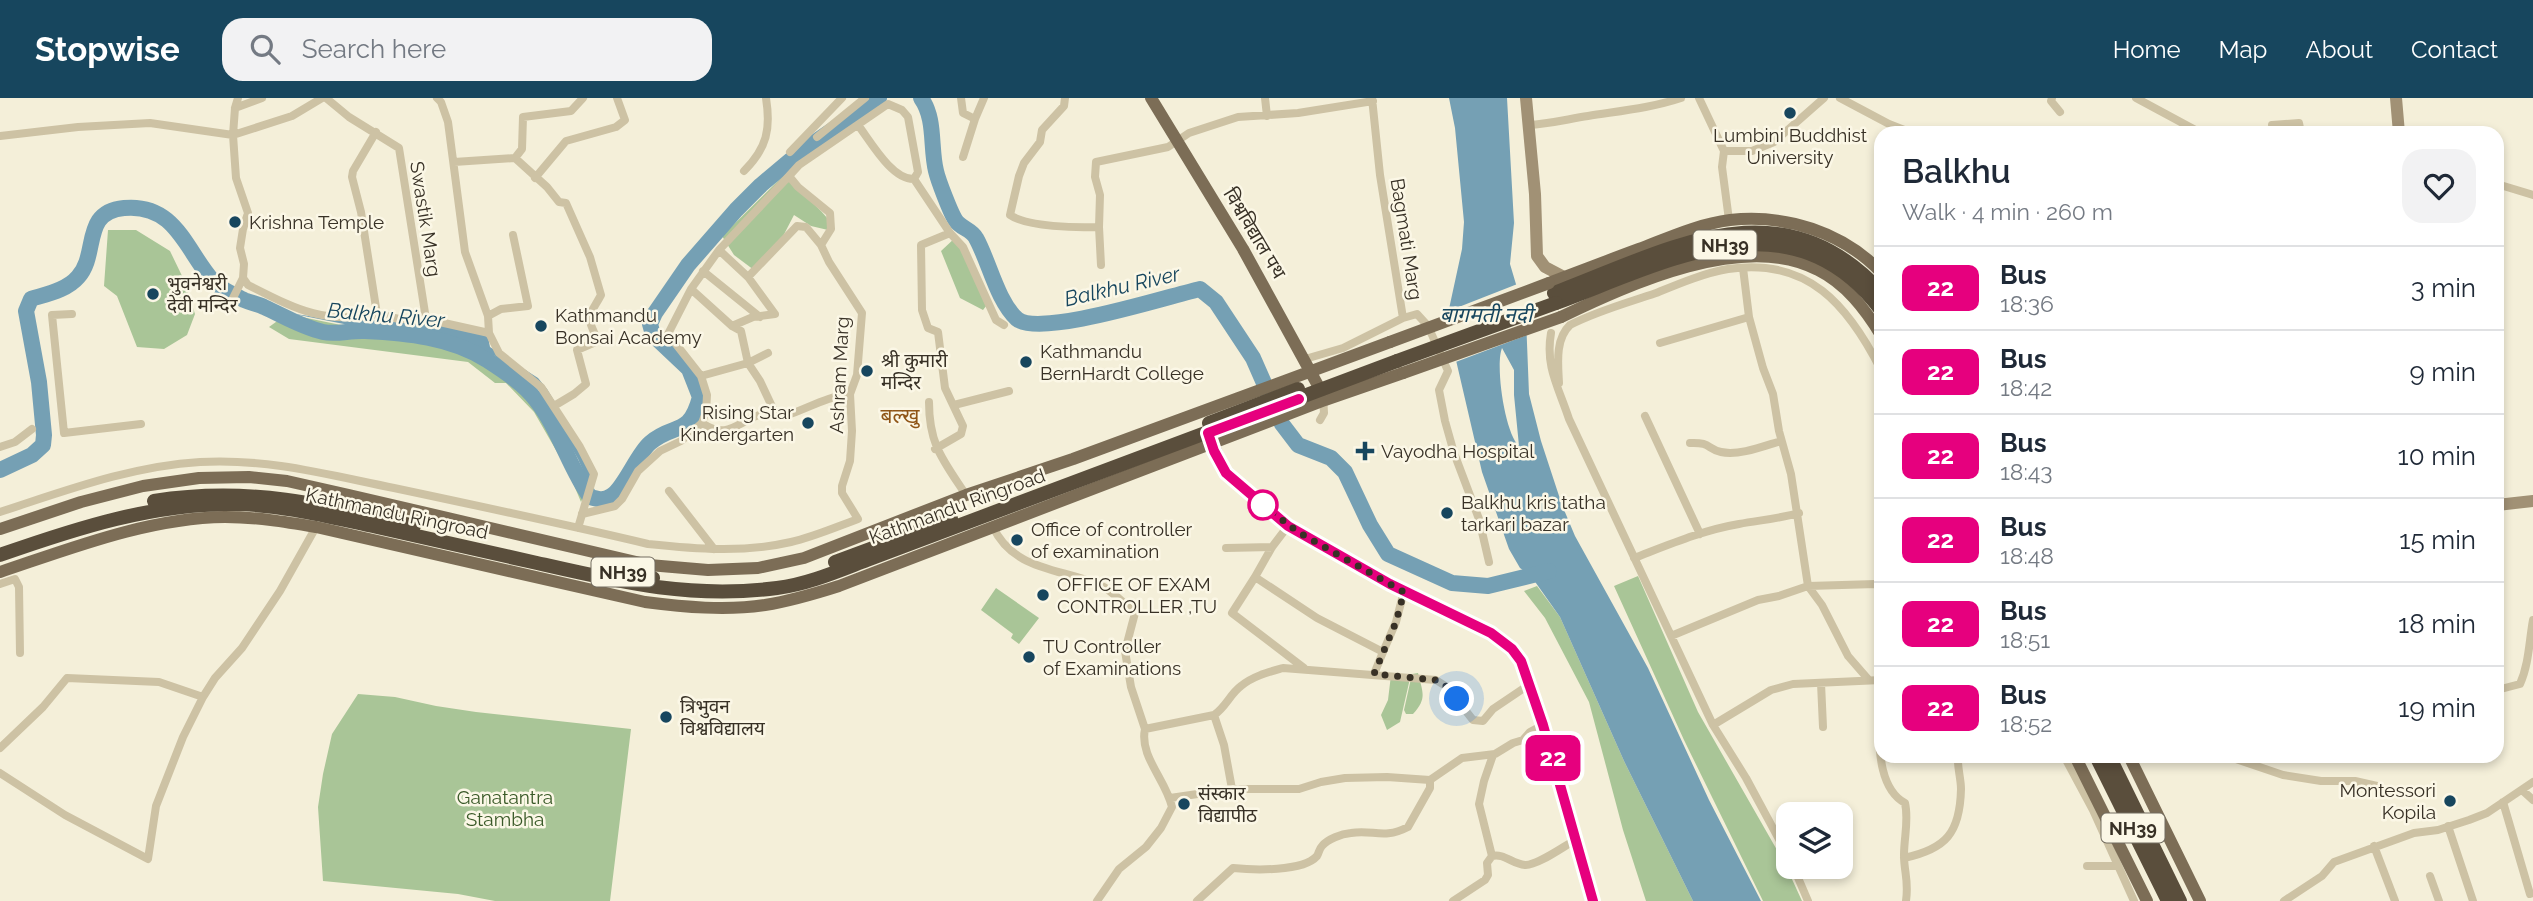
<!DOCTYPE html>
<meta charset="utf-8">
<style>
body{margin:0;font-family:Raleway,"Noto Sans Devanagari",sans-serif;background:#f2f2f3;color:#1f2937;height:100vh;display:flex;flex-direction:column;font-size:26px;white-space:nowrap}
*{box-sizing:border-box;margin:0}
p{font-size:23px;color:#747a83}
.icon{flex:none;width:38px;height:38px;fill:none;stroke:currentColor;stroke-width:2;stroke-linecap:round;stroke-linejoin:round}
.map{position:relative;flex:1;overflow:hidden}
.details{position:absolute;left:1874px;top:28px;width:630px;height:637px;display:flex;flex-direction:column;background:#fff;border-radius:21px;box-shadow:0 4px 10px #0003}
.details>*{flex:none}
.badge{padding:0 14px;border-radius:10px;font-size:24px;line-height:46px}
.tools{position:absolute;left:1776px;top:704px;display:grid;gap:14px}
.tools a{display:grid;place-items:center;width:77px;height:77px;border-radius:14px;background:#fff;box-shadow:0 4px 10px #0003;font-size:35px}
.you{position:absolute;width:35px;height:35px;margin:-18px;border:5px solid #fff;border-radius:50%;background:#1a73e8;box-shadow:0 0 0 10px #1a73e833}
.map>.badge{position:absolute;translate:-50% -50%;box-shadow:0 0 0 4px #fff}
.round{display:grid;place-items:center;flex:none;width:74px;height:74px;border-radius:21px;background:#f2f2f3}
.overview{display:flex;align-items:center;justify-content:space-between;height:119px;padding:0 28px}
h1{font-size:33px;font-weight:600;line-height:52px}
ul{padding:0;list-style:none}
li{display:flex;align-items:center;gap:21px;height:84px;padding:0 28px;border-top:2px solid #e0e1e3}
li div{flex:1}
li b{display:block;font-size:26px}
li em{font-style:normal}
li .badge{min-width:77px;font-weight:700;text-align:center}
header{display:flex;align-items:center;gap:42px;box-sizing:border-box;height:98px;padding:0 35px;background:#17465e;color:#fff}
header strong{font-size:33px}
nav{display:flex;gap:38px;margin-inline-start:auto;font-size:24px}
.search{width:490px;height:63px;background:#f2f2f3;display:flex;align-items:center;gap:18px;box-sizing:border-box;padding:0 24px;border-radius:21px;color:#747a83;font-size:26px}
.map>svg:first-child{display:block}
</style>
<header>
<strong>Stopwise</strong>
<div class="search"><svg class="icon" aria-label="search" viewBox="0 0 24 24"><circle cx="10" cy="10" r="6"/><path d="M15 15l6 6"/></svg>Search here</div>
<nav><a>Home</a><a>Map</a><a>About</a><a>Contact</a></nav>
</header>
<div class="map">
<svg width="2533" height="803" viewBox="0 0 2533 803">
<rect width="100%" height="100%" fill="#f4efd9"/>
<path fill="#a9c597" d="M 784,77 L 821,113 L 828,121 L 828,132 L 811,128 L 794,117 L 780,144 L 754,172 L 734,157 L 722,138 Z
M 108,132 L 136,132 L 170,153 L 184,182 L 195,216 L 187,237 L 164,251 L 137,249 L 117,198 L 104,188 Z
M 956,139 L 990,203 L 983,212 L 960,200 L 941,153 Z
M 287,216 L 346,228 L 456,244 L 502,266 L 535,292 L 543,303 L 587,391 L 581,404 L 568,373 L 534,314 L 506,285 L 495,285 L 468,264 L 289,241 L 269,229 Z
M 1638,478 L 1698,614 L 1785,766 L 1802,803 L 1763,803 L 1684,642 L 1614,488 Z
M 1537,488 L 1560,519 L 1624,663 L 1693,803 L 1646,803 L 1623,732 L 1589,604 L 1545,520 L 1524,493 Z
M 996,490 L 1039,520 L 1019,546 L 1011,540 L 1013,536 L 981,512 Z
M 1418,575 C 1422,593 1428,600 1413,616 L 1406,616 L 1404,612 L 1412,576 Z
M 1411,576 L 1400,624 L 1387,632 L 1381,617 L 1388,602 L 1391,577 Z
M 358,596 L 395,599 L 436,608 L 476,614 L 631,631 L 610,803 L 495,803 L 458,796 L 323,783 L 318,709 L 323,676 L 332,636 Z"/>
<path fill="#75a0b4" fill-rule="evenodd" d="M 1449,0 L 1507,0 L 1514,125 L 1510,166 L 1526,220 L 1529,296 L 1541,343 L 1562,407 L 1575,438 L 1648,570 L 1709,702 L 1761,803 L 1693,803 L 1624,663 L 1560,519 L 1531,478 L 1520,470 L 1509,451 L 1482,374 L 1452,245 L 1449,211 L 1462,151 L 1464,124 L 1455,30 ZM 1502,250 L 1514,272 L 1514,297 L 1519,348 C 1505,336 1495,268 1502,250 Z
M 289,215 C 309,218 329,222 349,222 C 395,223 444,221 488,239 L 490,249 L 538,280 L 547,291 L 593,367 L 590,389 L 578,361 L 538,291 L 495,258 L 459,243 L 349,227 Z"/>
<path fill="#f4efd9" d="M 1520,185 L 1530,219 L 1530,236 L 1453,265 L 1446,214 Z"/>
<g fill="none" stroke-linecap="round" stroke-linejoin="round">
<path stroke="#75a0b4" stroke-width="16" d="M 921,0 C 936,21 930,49 936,73 C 938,82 951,116 956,123 C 961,130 972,132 976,140 C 989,163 997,203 1017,221 C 1039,240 1169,198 1200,191 L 1216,204 L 1253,260 L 1282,326 L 1298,347 L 1331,360 L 1345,374 L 1370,427 L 1388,456 L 1452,485 L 1488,488 L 1549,473
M 0,372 L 32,357 L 43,347 L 44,337 L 39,284 L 26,213 L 31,201 C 47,196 67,192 78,179 C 99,156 81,114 124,110 C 176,105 186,153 213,183 C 220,191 235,197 244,202 C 251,205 258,206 264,209 C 284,218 301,229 323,234 C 337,237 350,232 365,233 C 406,235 451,239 487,262 C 504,273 524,286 536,302 C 559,331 569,369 590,399 C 597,401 604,403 611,398 C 624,391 637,356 650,345 C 674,324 689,340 700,299 L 689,271 L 653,237 L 650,226 L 655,215 L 688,167 L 736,112 L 761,87 L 799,55 L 879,0"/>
<path stroke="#cdc2a4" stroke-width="8" d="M 326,0 L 349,19 L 399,50 L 426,221 L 489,235
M 437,0 L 441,4 L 448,24 L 465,154 L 488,218 L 489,235 L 499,255 L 541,289 L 580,349 L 594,376 L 578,430
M 961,0 L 963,15 L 975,21 L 984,0
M 1065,0 L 1064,8 L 1042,32 L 1040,44 L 1024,65 L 1019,78 L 1010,117 C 1027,129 1078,130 1099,129 L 1100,97 L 1095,79 L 1096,64 L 1168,49 L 1189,35 L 1238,19 L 1298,15 L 1373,3
M 1265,0 L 1267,18
M 1699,0 L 1724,53 L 1722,69 L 1729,122
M 1840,0 L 1889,26 L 1912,35
M 2052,0 L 2051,3 L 2060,14
M 2136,0 L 2201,35
M 235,10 L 262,0
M 858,27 C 871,44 892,82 914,81 L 950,135 L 921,147 L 922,212 L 928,230 L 938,234 L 945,290 L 963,328 L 961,336 L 935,351
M 1528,27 C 1549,26 1568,21 1588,18 C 1619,13 1651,10 1681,0
M 2272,27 L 2299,25 L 2301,35
M 376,34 L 353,73 L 352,79 L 361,114 L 377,216 L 399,221 L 426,221
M 0,38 L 78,29 L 150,25 L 233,37 L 292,18 L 322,0
M 817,39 L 865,0
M 1724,53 L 1752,53 L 1774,44 L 1824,0
M 790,54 L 842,0
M 963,59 L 975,21
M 515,60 L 522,51 L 523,19 L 571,13 L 583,0
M 454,64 L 515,60 L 547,89 L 559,104 L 566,105 L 590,159 L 601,197 C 588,221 585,216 598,243 L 577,252 L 586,286 L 574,296 L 554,308
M 744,73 C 767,50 771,31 766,0
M 535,80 L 566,43 L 616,29 L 625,22 L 617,0
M 2497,86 L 2533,97
M 1099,129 L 1101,167
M 950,135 L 963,149 L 996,222 L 1004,227
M 719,152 L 789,78
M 1743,170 L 1749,219 L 1763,270 L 1773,296 L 1779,333 L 1791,376 L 1808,488 L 1822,507 L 1848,558 L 1868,581
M 703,173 L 760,219
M 243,180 L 248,187 C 294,210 323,227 377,216
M 230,206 L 243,180 L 244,166 L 240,150 L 243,131 L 248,115 L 236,80 L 233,37 L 235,10 L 238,0
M 72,216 L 52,217 L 64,335 L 141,326
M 488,218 L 501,211 L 528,208 L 513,137
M 1403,220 L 1417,216 L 1428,228 L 1448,273 L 1439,292 L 1445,323 L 1454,355 L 1479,421 L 1489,464
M 732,228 L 753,219 L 775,216 L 748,179
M 1551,235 C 1545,269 1559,290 1569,321 L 1713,627 L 1746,680 L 1788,758
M 1660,245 L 1749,219
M 768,255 L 748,265 L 741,233 L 732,228 L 691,191 L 719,152 L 748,179 L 797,128 L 806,129 L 821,147
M 1305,261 L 1343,250 L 1403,220 L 1380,77 L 1372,0
M 701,278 L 748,265 L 760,283 L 776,317
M 1559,285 C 1558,266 1555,241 1570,227 C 1597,213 1627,205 1656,195 C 1678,186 1704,175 1728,171 C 1808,159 1848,207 1881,272
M 929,304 C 929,347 943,362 966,397
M 954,307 L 1009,293
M 1645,318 L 1700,436
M 1320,322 L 1324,315 L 1323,298
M 702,325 C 729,343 737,323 762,316 C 770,314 780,320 788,317 C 808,310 829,298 850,296
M 1690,345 C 1711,344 1707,351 1721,354 C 1739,358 1764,348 1781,343
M 0,349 L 15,344 L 32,331
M 669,393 L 714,451
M 0,414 C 65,393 131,368 200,364 C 267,360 329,377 394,390 C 479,408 564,426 648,446 C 696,451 743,455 791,444 C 813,439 836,429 858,421 L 842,395 L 842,388 L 850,363 L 852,333 L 850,296 L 857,277 L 862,215 L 829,164 L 821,147 L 831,131 L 830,115 L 798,89 L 789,78 L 799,67 L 888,6 L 902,12 L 908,19 L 918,74 L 914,81
M 582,416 L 615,408 L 622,401 L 638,373 L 660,353 L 681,343 L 702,325 L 706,314 L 707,297 L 701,278 L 668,236 L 691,191
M 993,429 C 1014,473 1060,470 1100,487 C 1113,493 1124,506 1135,515 L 1125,553 L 1131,589 L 1145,631
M 1226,450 L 1272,449
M 1634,460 C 1668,447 1703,432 1739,426 C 1761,422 1777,421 1799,415
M 1255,479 L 1272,449 L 1288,428
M 0,486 L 15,481 L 19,489 L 20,555
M 1671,538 L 1758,502 L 1779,498 L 1808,488 L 1876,486 L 1881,488
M 1304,570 L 1232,515 L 1255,479 L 1317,520 L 1383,554 L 1396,524 L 1404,493
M 1374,576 L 1383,554
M 1821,585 L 1823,629
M 1530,586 L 1493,611 L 1483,623 L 1473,622 L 1447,589 L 1436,582 L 1283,570 C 1269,574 1253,578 1241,588 C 1230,596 1226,609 1214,617 L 1224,647 L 1232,691 L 1299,691 L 1321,684 L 1345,680 L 1387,679 L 1430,682 L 1462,660 L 1495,656 L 1513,645 L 1523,642 L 1530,634 L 1543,627
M 2497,592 L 2520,586 C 2529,566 2529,544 2533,522
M 1713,627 L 1771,592 L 1793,586 L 1881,582
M 1881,629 L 1879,631 C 1879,655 1881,692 1905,705 C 1909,722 1904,739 1904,757 C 1904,775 1909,782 1906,803
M 0,650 L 43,609 L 67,580 L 159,584 L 203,599
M 2064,658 L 2093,712 L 2134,803
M 2227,658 L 2283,677 L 2321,683 L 2355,683 L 2377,688
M 0,675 L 65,717 L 148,761 L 156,708 L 183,639 L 203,599 L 215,580 L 242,550 L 280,493 L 316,429
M 2522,692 L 2533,702
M 1170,700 L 1232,691
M 2503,704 L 2530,796
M 2448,728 L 2473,803
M 2374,748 L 2395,803
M 1492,758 L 1479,706 L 1484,683 L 1493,657
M 1904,760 C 1946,751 1960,735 1961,691 C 1961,680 1957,669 1958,658
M 1793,768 L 1808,803
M 2087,768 L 2118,768
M 2430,778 L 2439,803
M 1097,803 L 1119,771 L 1146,749 L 1161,730 L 1172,709 C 1166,682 1139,658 1145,631 L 1214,617
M 1197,803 L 1233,770 C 1253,772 1303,774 1317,758 C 1319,755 1319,751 1322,748 C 1328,741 1341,736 1351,735 C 1373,731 1383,742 1408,729 L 1430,690 L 1430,682
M 1453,803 L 1485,782 L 1488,777 L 1487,765 L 1492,758 C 1504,755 1512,766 1525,767 C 1537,768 1564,748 1577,741
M 2284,803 L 2322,778 L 2334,764 L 2414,735 L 2438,732 L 2469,722 L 2487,715 L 2533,684"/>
<path stroke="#a19175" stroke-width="12" d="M 1526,0 L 1535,96 L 1537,158 L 1545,169 L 1564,179
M 2396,0 L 2399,35
M 1208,335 L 1226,375 L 1288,428 L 1376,479 L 1491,535 L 1512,551 L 1521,563 L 1543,627 L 1594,803
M 2497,407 L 2533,403"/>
<path stroke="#7c6d56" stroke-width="12" d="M 1151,0 L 1243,151 L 1321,293
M 1549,185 C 1578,174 1609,162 1639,151 C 1668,140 1698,126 1730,122 C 1786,116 1842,134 1881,174
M 1561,219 C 1630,186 1745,133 1818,172 C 1846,186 1865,211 1881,237
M 0,431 L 81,404 L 143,388 L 199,380 L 249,379 L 287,383 L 349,397 L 649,467 L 708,472 L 758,470 L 804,460 L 966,397 L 1073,361 L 1390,244
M 0,474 C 72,450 148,420 225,419 C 256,419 286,424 316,429 L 645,504 C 684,509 726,513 765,507 C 790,503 814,496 839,488 L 1325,302 L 1403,275
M 2075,658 L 2147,803
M 2129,658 L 2200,803"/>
<path stroke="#5a4e3c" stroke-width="14" d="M 1554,195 C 1669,152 1780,84 1881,194
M 1556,205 C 1667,164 1791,93 1881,212
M 1209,325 L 1298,291
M 154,403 C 247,388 325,406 414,428
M 0,457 C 77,430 154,405 236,406 C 284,407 330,419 377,429 C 430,441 483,453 537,465 C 620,484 690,501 777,490 C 808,486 838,473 867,462 L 1397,263
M 835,464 L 951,421
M 598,469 L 653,480
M 2096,658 L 2168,803
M 2109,658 L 2180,803"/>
<path stroke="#7c6d56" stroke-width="12" d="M 1390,244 L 1549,185
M 1403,275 L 1561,219"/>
<path stroke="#5a4e3c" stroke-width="14" d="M 1397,263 L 1556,205"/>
</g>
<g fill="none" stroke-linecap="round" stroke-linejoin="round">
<g stroke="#fff" stroke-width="16">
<path id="line" d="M 1299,301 L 1208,335 L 1214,353 L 1226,375 L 1288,428 L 1390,486 L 1491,535 L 1512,551 L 1521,563 L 1543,627 L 1593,803"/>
</g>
<use href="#line" stroke="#e6007e" stroke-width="10"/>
<path stroke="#383126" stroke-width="7" stroke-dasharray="0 12.6" d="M 1263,407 L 1298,434 L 1404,494 L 1396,524 L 1374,576 L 1436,582 L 1447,589 L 1457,601"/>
</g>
<g fill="#17465e" stroke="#fbf7e6" stroke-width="2.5">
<circle cx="1790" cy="15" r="7"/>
<circle cx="235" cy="124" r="7"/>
<circle cx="153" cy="196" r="7"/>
<circle cx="541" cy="228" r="7"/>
<circle cx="1026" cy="264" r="7"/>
<circle cx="867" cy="273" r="7"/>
<circle cx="808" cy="325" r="7"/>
<path d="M1361.5 342.5h7v7h7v7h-7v7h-7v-7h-7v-7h7z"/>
<circle cx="1447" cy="415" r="7"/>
<circle cx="1017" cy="442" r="7"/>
<circle cx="1043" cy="497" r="7"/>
<circle cx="1029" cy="559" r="7"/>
<circle cx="666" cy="619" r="7"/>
<circle cx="2450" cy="703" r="7"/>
<circle cx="1184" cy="706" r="7"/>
</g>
<circle fill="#fff" stroke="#e6007e" stroke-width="3.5" cx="1263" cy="407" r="14"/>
<g text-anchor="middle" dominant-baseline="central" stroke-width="5" stroke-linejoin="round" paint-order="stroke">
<g fill="#fbf7e6" stroke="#726c60" stroke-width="2">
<rect x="1693.5" y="132.5" width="63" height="29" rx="5"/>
<rect x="591.5" y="459.5" width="63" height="29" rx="5"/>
<rect x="2101.5" y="715.5" width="63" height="29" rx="5"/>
</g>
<g font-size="18" font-weight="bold" fill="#383126">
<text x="1725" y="147">NH39</text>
<text x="623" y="474">NH39</text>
<text x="2133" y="730">NH39</text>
</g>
<g font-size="19" fill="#383126" stroke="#fbf7e6" text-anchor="start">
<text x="1790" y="37" text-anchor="middle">Lumbini Buddhist<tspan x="1790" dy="22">University</tspan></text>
<text x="249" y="124">Krishna Temple</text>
<text x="167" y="185">भुवनेश्वरी<tspan x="167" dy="22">देवी मन्दिर</tspan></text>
<text x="555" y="217">Kathmandu<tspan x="555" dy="22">Bonsai Academy</tspan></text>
<text x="1040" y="253">Kathmandu<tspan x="1040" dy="22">BernHardt College</tspan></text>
<text x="881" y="262">श्री कुमारी<tspan x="881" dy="22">मन्दिर</tspan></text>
<text x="794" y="314" text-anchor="end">Rising Star<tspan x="794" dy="22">Kindergarten</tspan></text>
<text x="1381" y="353">Vayodha Hospital</text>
<text x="1461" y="404">Balkhu kris tatha<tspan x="1461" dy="22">tarkari bazar</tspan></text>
<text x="1031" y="431">Office of controller<tspan x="1031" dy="22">of examination</tspan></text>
<text x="1057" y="486">OFFICE OF EXAM<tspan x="1057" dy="22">CONTROLLER ,TU</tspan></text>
<text x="1043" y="548">TU Controller<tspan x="1043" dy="22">of Examinations</tspan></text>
<text x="680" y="608">त्रिभुवन<tspan x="680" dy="22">विश्वविद्यालय</tspan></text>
<text x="2436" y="692" text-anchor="end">Montessori<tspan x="2436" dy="22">Kopila</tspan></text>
<text x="1198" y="695">संस्कार<tspan x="1198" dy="22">विद्यापीठ</tspan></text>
</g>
<g font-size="19" fill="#383126" stroke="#fbf7e6">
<text transform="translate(426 121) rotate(81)">Swastik Marg</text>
<text transform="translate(1255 135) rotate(59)">विश्वविद्याल पथ</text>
<text transform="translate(1407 141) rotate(81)">Bagmati Marg</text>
<text transform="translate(839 277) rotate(-87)">Ashram Marg</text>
<text transform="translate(957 408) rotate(-20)">Kathmandu Ringroad</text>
<text transform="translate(397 415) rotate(12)">Kathmandu Ringroad</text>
</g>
<g font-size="19" fill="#395927" stroke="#fbf7e6">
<text x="505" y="699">Ganatantra<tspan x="505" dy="22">Stambha</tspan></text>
</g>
<g font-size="21" font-style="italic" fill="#17465e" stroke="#fbf7e6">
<text transform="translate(1122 188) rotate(-13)">Balkhu River</text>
<text x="1486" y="216">बागमती नदी</text>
<text transform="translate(386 217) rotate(5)">Balkhu River</text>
</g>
<g font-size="21" fill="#8f5517" stroke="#fbf7e6">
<text x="900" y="317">बल्खु</text>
</g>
</g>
</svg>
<div class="tools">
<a><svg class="icon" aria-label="layers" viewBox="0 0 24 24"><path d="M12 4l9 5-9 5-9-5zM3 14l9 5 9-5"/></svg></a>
</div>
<div class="you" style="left:1457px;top:601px"></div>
<b class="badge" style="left:1553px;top:660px;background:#e6007e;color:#fff">22</b>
<section class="details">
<div class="overview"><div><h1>Balkhu</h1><p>Walk · 4 min · 260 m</p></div><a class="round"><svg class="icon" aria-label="heart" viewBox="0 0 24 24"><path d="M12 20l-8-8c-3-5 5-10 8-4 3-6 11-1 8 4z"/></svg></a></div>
<ul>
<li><span class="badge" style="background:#e6007e;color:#fff">22</span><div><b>Bus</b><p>18:36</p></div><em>3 min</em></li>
<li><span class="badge" style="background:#e6007e;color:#fff">22</span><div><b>Bus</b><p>18:42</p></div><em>9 min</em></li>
<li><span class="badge" style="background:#e6007e;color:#fff">22</span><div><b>Bus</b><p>18:43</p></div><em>10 min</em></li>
<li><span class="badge" style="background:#e6007e;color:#fff">22</span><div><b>Bus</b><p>18:48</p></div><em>15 min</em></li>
<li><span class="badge" style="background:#e6007e;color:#fff">22</span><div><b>Bus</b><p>18:51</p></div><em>18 min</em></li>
<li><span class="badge" style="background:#e6007e;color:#fff">22</span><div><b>Bus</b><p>18:52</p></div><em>19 min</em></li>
</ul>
</section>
</div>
